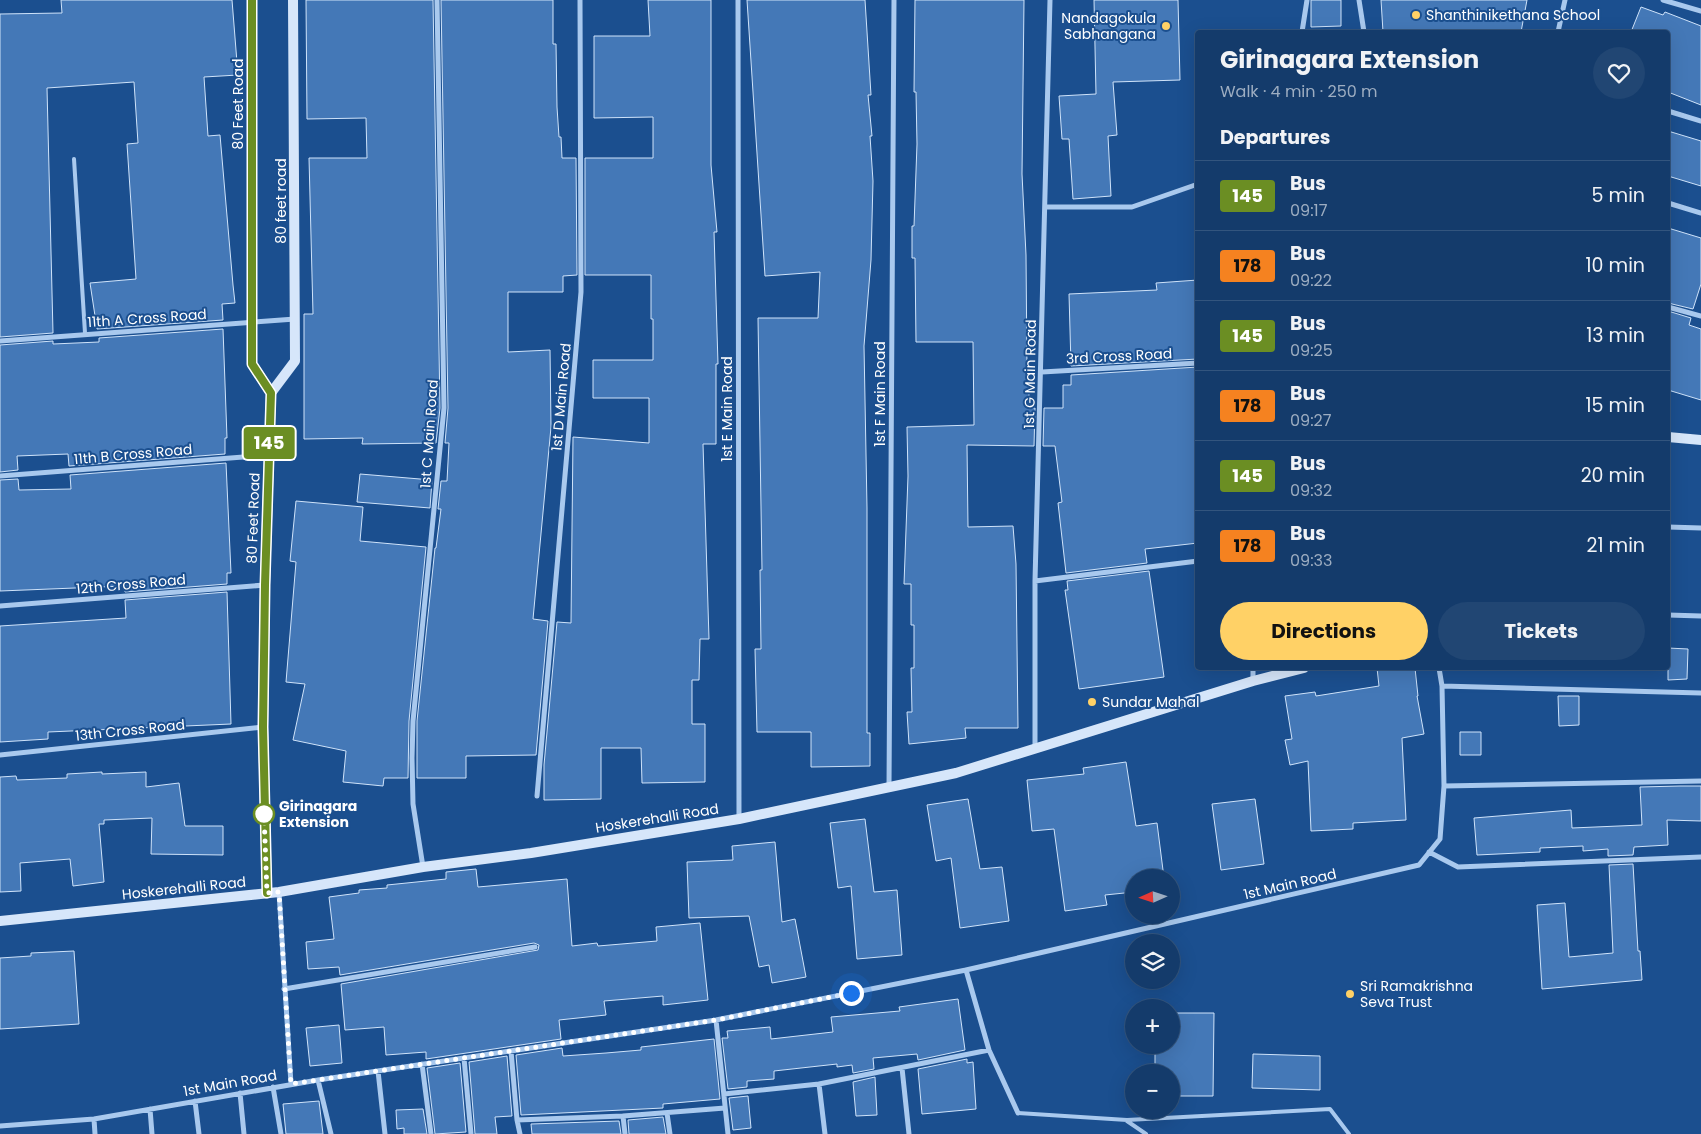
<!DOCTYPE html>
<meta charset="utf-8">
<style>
body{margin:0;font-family:Poppins,sans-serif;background:#214673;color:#f1f3f6;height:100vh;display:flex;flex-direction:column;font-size:19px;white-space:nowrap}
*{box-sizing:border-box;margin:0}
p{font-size:16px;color:#9dadc1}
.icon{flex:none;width:28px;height:28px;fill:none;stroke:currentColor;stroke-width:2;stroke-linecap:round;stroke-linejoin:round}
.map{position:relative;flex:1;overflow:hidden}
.panel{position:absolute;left:1195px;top:30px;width:475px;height:640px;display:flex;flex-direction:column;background:#143b6b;border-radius:5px;box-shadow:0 5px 20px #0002,0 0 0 1px #33557e}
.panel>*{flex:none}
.badge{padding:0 10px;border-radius:4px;font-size:18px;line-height:32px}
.needle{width:32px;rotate:267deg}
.fabs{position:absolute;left:1125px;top:869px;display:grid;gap:10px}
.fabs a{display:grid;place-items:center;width:55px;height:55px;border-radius:50%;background:#143b6b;box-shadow:0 5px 20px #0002,0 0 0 1px #33557e;font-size:25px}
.you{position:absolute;width:25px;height:25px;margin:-12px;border:4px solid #fff;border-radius:50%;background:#1a73e8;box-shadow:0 0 0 8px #1a73e833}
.map>.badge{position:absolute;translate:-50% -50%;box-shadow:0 0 0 2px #fff}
h2{padding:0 25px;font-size:19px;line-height:45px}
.round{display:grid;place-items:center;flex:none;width:52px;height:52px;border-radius:26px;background:#214673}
.headline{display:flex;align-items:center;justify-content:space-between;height:85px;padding:0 25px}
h1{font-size:24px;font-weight:700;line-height:38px}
.action{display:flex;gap:10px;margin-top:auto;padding:10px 25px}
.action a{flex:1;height:58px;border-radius:30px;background:#ffd166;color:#111;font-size:20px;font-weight:700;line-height:58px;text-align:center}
.action a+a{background:#214673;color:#f1f3f6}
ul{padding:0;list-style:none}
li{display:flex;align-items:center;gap:15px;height:70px;padding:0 25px;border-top:1px solid #33557e}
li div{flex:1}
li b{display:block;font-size:19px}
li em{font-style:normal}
li .badge{min-width:55px;font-weight:700;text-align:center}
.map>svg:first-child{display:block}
</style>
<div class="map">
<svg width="1701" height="1134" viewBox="0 0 1701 1134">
<rect width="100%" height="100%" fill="#1b4f8f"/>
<path fill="#4478b7" stroke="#cfe3fa" d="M 61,0 L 232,0 L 238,75 L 204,77 L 208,136 L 220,135 L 233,285 L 235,303 L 222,304 L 223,320 L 97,329 L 90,283 L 136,279 L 127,144 L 138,143 L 134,82 L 47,88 L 53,333 L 0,337 L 0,14 L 62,13 Z
M 306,0 L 433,0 L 440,408 L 436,443 L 362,444 L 363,438 L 304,439 L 304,314 L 313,314 L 309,158 L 367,158 L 366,118 L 307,119 Z
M 441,0 L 553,0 L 553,44 L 556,44 L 557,107 L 559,137 L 561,137 L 562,158 L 576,158 L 577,275 L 563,276 L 563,292 L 508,292 L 508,352 L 550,350 L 551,427 L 533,619 L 548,621 L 536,755 L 466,756 L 466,778 L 417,778 L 417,721 L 435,548 L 436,548 L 441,509 L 438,509 L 441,481 L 447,481 L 449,443 L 445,443 L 448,408 Z
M 648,0 L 711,0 L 711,165 L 717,232 L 714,232 L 718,364 L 716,364 L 716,444 L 703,444 L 709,639 L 700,639 L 699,680 L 692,680 L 692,724 L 705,724 L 705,782 L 642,783 L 641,748 L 601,748 L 601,799 L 544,800 L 544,765 L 557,622 L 571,623 L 573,437 L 649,443 L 649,398 L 593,398 L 593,360 L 653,360 L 653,319 L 651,319 L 651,275 L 585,275 L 585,158 L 653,158 L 653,117 L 594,118 L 594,36 L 650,36 Z
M 747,0 L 865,0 L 871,95 L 868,95 L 872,136 L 870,136 L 873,181 L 871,260 L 864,346 L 867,508 L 867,733 L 870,733 L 870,766 L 811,767 L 811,732 L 757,732 L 755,649 L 761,649 L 760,570 L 762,570 L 758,318 L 818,318 L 820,272 L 765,276 Z
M 915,0 L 1024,0 L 1022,174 L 1026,255 L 1027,370 L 1029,370 L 1029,408 L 1035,408 L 1034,446 L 967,445 L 968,527 L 1013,526 L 1016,564 L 1018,728 L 965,728 L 966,738 L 909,744 L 907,712 L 912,712 L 911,668 L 914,668 L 914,625 L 911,625 L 911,584 L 904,584 L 908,476 L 907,427 L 974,425 L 973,342 L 916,342 L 915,258 L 912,258 L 912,226 L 914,226 L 917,144 L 916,92 L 914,92 Z
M 1094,0 L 1178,0 L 1180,80 L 1113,82 L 1117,135 L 1108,136 L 1111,196 L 1073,199 L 1069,139 L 1062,139 L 1059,96 L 1096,94 Z
M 1311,0 L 1341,0 L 1341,26 L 1311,27 Z
M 1381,0 L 1527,0 L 1521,32 L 1383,32 Z
M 1641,7 L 1663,15 L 1665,12 L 1701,26 L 1701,105 L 1668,92 L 1668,32 L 1631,32 Z
M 1668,131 L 1701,141 L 1701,186 L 1668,176 Z
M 1668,228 L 1701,238 L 1701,284 L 1693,309 L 1668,303 Z
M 1198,280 L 1198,359 L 1071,366 L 1069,294 L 1157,290 L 1156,283 Z
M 1668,311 L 1691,318 L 1689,325 L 1701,329 L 1701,400 L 1668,390 Z
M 223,329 L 227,438 L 225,438 L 225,454 L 69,466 L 68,454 L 17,456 L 18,470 L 0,472 L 0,345 L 53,341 L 53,344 L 99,342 L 99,338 Z
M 1198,367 L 1198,543 L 1145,549 L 1147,563 L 1066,573 L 1058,503 L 1062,502 L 1055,446 L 1043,446 L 1044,408 L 1063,408 L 1063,385 L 1071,385 L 1071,375 Z
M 226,463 L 231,573 L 227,573 L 227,584 L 125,592 L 125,586 L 0,591 L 0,480 L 18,479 L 19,490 L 71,489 L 70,475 Z
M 360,474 L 432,480 L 430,508 L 357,502 Z
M 296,501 L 363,507 L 360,541 L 426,547 L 409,721 L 408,778 L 384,778 L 383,786 L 343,782 L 346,751 L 293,740 L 305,684 L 286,682 L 296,562 L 290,561 Z
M 1149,571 L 1164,677 L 1079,689 L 1065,590 L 1068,590 L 1067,581 Z
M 227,592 L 231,724 L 48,732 L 48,739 L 0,742 L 0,626 L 126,618 L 125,600 Z
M 1668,648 L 1688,649 L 1687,679 L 1668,680 Z
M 1377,668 L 1415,668 L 1418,696 L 1417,696 L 1424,734 L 1402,738 L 1406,820 L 1353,823 L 1353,829 L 1311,831 L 1308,761 L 1290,765 L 1285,740 L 1292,739 L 1285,696 L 1315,692 L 1316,696 L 1379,686 Z
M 1558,696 L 1579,696 L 1579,725 L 1559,726 Z
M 1460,732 L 1481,732 L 1481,755 L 1460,755 Z
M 1126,762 L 1136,826 L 1157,823 L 1164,878 L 1134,878 L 1134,892 L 1105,895 L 1107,905 L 1065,911 L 1054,829 L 1032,831 L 1027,780 L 1084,774 L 1083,768 Z
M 102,772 L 102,774 L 146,772 L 146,787 L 179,783 L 185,826 L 223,826 L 223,855 L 151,854 L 152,818 L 104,820 L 104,824 L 99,824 L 104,882 L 73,886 L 70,859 L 20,863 L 21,891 L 0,892 L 0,777 L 16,776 L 17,780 L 67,778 L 67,774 Z
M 1680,786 L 1701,786 L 1701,821 L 1667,820 L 1668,845 L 1634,847 L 1633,855 L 1608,856 L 1608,849 L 1583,851 L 1583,846 L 1540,848 L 1540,852 L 1477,855 L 1474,818 L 1571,810 L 1572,828 L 1642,825 L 1640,787 Z
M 968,799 L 980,869 L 1002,867 L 1009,921 L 960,928 L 951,858 L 936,861 L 927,805 Z
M 1255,799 L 1264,864 L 1221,870 L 1212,804 Z
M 865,819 L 874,892 L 897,890 L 902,955 L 857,959 L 851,886 L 838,888 L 830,823 Z
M 775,842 L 782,922 L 795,919 L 806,977 L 772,983 L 769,965 L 759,967 L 749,916 L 689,918 L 687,862 L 733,860 L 732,846 Z
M 1633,864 L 1638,951 L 1640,951 L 1642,980 L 1542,989 L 1537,905 L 1565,903 L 1569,957 L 1613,953 L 1609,865 Z
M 476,869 L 478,887 L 567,879 L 572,946 L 597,943 L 598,946 L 657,941 L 656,927 L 700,923 L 708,1000 L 663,1005 L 663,996 L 604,1001 L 606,1015 L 559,1020 L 561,1039 L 426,1059 L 426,1052 L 386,1055 L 384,1027 L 345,1030 L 341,984 L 538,950 L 539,945 L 534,943 L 340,975 L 339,967 L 308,969 L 306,942 L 334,939 L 329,897 L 359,893 L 359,890 L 387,888 L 387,885 L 446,879 L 446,872 Z
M 74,951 L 79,1024 L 0,1029 L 0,958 L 31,956 L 31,953 Z
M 958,999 L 965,1050 L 918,1060 L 917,1054 L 873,1058 L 874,1069 L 853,1073 L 852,1065 L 837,1067 L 837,1064 L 774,1071 L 774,1079 L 747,1081 L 747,1087 L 728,1089 L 722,1038 L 728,1038 L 727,1031 L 770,1027 L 771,1039 L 833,1032 L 831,1017 L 900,1011 L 899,1007 Z
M 1171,1013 L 1214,1013 L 1213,1096 L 1171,1096 L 1171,1072 L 1155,1072 L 1155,1045 L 1171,1045 Z
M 339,1025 L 342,1063 L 310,1066 L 306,1028 Z
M 714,1039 L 720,1099 L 663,1104 L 663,1108 L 521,1115 L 516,1055 L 562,1048 L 563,1056 L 606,1053 L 641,1050 L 641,1047 Z
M 1253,1054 L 1320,1056 L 1320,1090 L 1252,1088 Z
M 507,1056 L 512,1116 L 495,1117 L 497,1134 L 475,1134 L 469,1062 Z
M 967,1059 L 967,1063 L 973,1062 L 976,1109 L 922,1114 L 918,1069 Z
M 460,1063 L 466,1132 L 435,1134 L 427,1068 Z
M 875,1077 L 877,1115 L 856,1116 L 853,1082 Z
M 748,1096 L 751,1128 L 733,1130 L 729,1098 Z
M 319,1101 L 323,1134 L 286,1134 L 283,1104 Z
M 423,1109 L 427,1134 L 404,1134 L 404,1128 L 397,1129 L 396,1110 Z
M 663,1117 L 666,1134 L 629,1134 L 628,1120 Z
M 619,1121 L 621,1134 L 532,1134 L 531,1124 Z"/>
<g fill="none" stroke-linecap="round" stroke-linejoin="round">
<path stroke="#a9c9ee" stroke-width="4" d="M 74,159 L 85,333
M 1018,1113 L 1127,1120 L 1330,1109 L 1349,1134
M 1127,1121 L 1146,1134"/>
<path stroke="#a9c9ee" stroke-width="5" d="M 738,0 L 739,819
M 1359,0 L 1364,32
M 1663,0 L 1701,11
M 1302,32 L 1307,0
M 1558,32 L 1565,0
M 1668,111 L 1701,121
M 1668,203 L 1701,213
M 1045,207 L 1132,207 L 1198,184
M 1668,307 L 1701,316
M 0,341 L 295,319
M 1042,372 L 1198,363
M 0,476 L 269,455
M 1668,527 L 1701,528
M 1035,581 L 1198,561
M 0,606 L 265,585
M 1668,615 L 1701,616
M 1253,681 L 1253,668
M 1442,686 L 1701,693
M 1035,748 L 1035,581 L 1050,0
M 0,755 L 263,727
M 1444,786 L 1701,781
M 889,787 L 894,0
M 537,796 L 581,292 L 580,0
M 1429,852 L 1458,867 L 1701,857
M 423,867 L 413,804 L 412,758 L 413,721 L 444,408 L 437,0
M 279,892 L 291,1084
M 966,970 L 989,1050 L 1018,1113
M 284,989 L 535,947
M 716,1020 L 728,1134
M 511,1051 L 517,1120 L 520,1134
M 464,1058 L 471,1134
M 422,1064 L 431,1134
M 902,1068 L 909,1134
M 378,1071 L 385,1134
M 318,1080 L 331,1134
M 819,1084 L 989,1050
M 273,1087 L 281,1134
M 240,1093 L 244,1134
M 724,1094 L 819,1084 L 825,1134
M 195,1101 L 199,1134
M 150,1109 L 152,1134
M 667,1113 L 670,1134
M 623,1116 L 625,1134
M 94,1119 L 95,1134
M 517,1120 L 623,1116 L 725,1108
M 0,1126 L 94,1119 L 318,1080 L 716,1020 L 966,970 L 1419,865 L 1440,839 L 1444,786 L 1442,686 L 1439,668"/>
<path stroke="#d6e6fa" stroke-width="10" d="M 252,0 L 252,364 L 271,393 L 265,585 L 263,727 L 267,893
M 271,393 L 295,361 L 293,0
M 1668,437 L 1701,440
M 0,921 L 279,892 L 423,867 L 531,853 L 739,819 L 956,773 L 1253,681 L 1304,668"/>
</g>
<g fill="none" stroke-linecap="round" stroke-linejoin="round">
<g stroke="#fff" stroke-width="11">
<path id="line" d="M 252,0 L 252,364 L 271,393 L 265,585 L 263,727 L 267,893"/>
</g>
<use href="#line" stroke="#6b8e23" stroke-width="8"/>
<path stroke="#fff" stroke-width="5" stroke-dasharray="0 9" d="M 264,814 L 267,893 L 279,892 L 291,1084 L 716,1020 L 851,993"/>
</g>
<g fill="#ffd166" stroke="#1b4f8f" stroke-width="2">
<circle cx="1416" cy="15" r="5"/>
<circle cx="1166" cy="26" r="5"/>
<circle cx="1092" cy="702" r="5"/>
<circle cx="1350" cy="994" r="5"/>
</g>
<circle fill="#fff" stroke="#6b8e23" stroke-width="2.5" cx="264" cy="814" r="10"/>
<g text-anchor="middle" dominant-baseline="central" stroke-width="4" stroke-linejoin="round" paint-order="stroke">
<g font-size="14" fill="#fff" stroke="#1b4f8f" text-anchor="start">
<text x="1426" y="15">Shanthinikethana School</text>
<text x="1156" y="18" text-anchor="end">Nandagokula<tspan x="1156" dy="16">Sabhangana</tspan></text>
<text x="1102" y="702">Sundar Mahal</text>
<text x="1360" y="986">Sri Ramakrishna<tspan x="1360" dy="16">Seva Trust</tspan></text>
</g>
<g font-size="14" fill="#fff" stroke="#1b4f8f">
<text transform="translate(238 104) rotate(-90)">80 Feet Road</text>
<text transform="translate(281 201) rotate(-90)">80 feet road</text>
<text transform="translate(147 318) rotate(-4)">11th A Cross Road</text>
<text transform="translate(1119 356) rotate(-3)">3rd Cross Road</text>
<text transform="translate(1030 374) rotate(-89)">1st G Main Road</text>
<text transform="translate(880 394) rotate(-90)">1st F Main Road</text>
<text transform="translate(561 397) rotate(-85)">1st D Main Road</text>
<text transform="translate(727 409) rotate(-90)">1st E Main Road</text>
<text transform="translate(429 434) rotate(-86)">1st C Main Road</text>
<text transform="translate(133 454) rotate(-5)">11th B Cross Road</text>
<text transform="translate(253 518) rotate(-88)">80 Feet Road</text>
<text transform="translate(131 584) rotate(-5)">12th Cross Road</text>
<text transform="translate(130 730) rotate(-6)">13th Cross Road</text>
<text transform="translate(657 818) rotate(-9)">Hoskerehalli Road</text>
<text transform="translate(1290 884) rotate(-13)">1st Main Road</text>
<text transform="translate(184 888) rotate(-6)">Hoskerehalli Road</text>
<text transform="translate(230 1083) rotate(-10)">1st Main Road</text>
</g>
<g font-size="14" font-weight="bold" fill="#fff" stroke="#1b4f8f" text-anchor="start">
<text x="279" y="806">Girinagara<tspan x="279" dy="16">Extension</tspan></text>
</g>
</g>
</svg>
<div class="fabs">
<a><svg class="needle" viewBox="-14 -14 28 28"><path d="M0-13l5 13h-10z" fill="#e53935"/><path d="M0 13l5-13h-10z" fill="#9dadc1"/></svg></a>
<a><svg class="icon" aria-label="layers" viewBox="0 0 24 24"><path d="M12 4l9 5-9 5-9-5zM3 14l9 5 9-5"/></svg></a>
<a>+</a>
<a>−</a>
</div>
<div class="you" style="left:851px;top:993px"></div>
<b class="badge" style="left:269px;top:443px;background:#6b8e23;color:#fff">145</b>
<section class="panel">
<div class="headline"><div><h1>Girinagara Extension</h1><p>Walk · 4 min · 250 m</p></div><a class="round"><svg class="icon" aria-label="heart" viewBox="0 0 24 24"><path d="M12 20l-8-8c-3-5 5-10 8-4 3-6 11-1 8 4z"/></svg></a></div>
<h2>Departures</h2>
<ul>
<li><span class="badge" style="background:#6b8e23;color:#fff">145</span><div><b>Bus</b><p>09:17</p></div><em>5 min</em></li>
<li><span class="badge" style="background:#f58220;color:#111">178</span><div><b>Bus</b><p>09:22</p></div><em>10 min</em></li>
<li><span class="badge" style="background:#6b8e23;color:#fff">145</span><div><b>Bus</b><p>09:25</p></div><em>13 min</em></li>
<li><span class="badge" style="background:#f58220;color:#111">178</span><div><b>Bus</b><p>09:27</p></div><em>15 min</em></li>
<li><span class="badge" style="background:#6b8e23;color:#fff">145</span><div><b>Bus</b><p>09:32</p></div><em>20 min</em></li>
<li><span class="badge" style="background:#f58220;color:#111">178</span><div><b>Bus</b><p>09:33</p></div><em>21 min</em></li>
</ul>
<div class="action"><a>Directions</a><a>Tickets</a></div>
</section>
</div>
